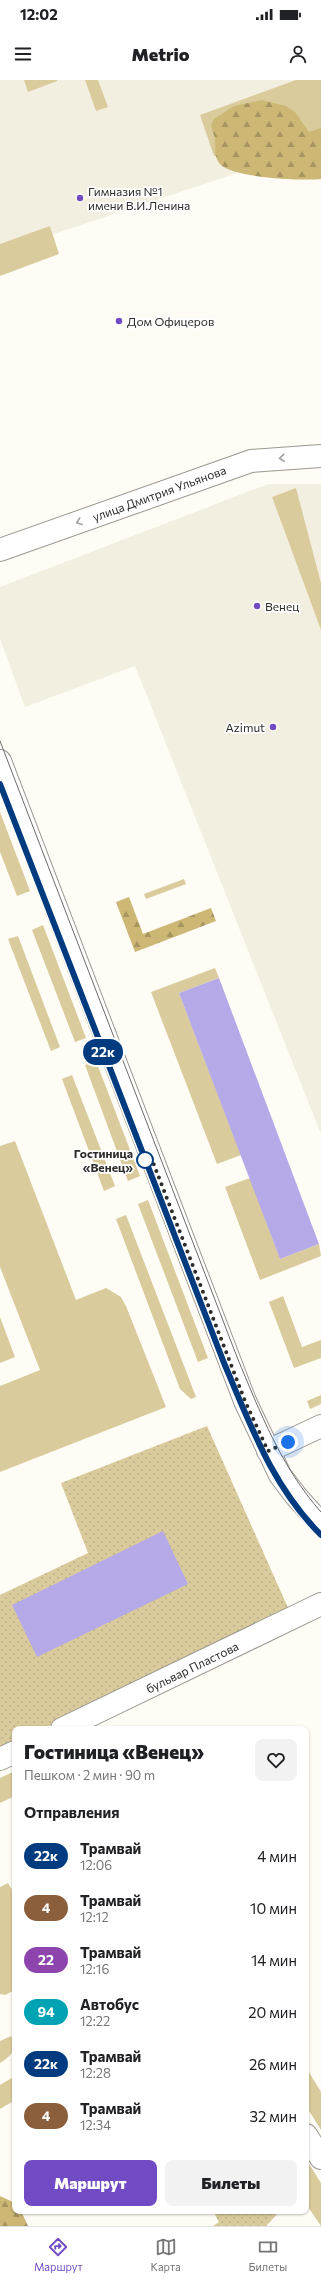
<!DOCTYPE html>
<html lang="ru">
<meta charset="utf-8">
<style>
body{margin:0;font-family:Commissioner,sans-serif;background:#f2f2f2;color:#202124;height:100vh;display:flex;flex-direction:column;font-size:15px;white-space:nowrap}
*{box-sizing:border-box;margin:0}
p{font-size:13px;color:#757577}
.icon{flex:none;width:22px;height:22px;fill:none;stroke:currentColor;stroke-width:2;stroke-linecap:round;stroke-linejoin:round}
.map{position:relative;flex:1;overflow:hidden}
.details{position:absolute;left:12px;top:1646px;width:297px;height:488px;display:flex;flex-direction:column;background:#fff;border-radius:8px;box-shadow:0 1px 3px #0004}
.details>*{flex:none}
.badge{padding:0 8px;border-radius:13px;font-size:14px;line-height:26px}
.you{position:absolute;width:20px;height:20px;margin:-10px;border:3px solid #fff;border-radius:50%;background:#1a73e8;box-shadow:0 0 0 6px #1a73e833}
.map>.badge{position:absolute;translate:-50% -50%;box-shadow:0 0 0 2px #fff}
h2{padding:0 12px;font-size:15px;line-height:36px}
.round{display:grid;place-items:center;flex:none;width:42px;height:42px;border-radius:8px;background:#f2f2f2}
.summary{display:flex;align-items:center;justify-content:space-between;height:68px;padding:0 12px}
h1{font-size:19px;font-weight:800;line-height:30px}
.action{display:flex;gap:8px;margin-top:auto;padding:8px 12px}
.action a{flex:1;height:46px;border-radius:8px;background:#704bc3;color:#fff;font-size:16px;font-weight:800;line-height:46px;text-align:center}
.action a+a{background:#f2f2f2;color:#202124}
ul{padding:0;list-style:none}
li{display:flex;align-items:center;gap:12px;height:52px;padding:0 12px}
li div{flex:1}
li b{display:block;font-size:15px}
li em{font-style:normal}
li .badge{min-width:44px;font-weight:700;text-align:center}
.status{display:flex;justify-content:space-between;align-items:center;height:28px;padding:0 20px;background:#fff;direction:ltr}
.status svg{height:11px;fill:currentColor}
header{display:flex;justify-content:space-between;align-items:center;height:52px;padding:0 12px;background:#fff;font-size:18px;font-weight:800}
.dock{display:flex;justify-content:space-around;align-items:center;height:56px;border-top:1px solid #e0e0e0;background:#fff;font-size:11px;color:#757577}
.dock a{display:grid;justify-items:center;gap:2px}
.dock .on{color:#704bc3}
.map>svg:first-child{display:block}
</style>
<div class="status"><b>12:02</b><svg viewBox="0 0 49 12"><path d="M0 12V9h3v3zM5 12V6h3v6zM10 12V3h3v9zM15 12V0h3v12zM26 1h20v11H26zM47 4h2v5h-2z"/></svg></div>
<header><svg class="icon" aria-label="menu" viewBox="0 0 24 24"><path d="M4 6h16M4 12h16M4 18h16"/></svg>Metrio<svg class="icon" aria-label="person" viewBox="0 0 24 24"><circle cx="12" cy="8" r="4"/><path d="M4 21q1-7 8-7t8 7"/></svg></header>
<div class="map">
<svg width="321" height="2146" viewBox="0 0 321 2146">
<defs>
<pattern id="forest-firs" width="22" height="20" patternUnits="userSpaceOnUse"><rect width="22" height="20" fill="#ccb774"/><path d="M5 1l3.5 6h-7zM16 11l3.5 6h-7z" fill="#a6955f"/></pattern>
<pattern id="park-dots" width="8" height="8" patternUnits="userSpaceOnUse"><rect width="8" height="8" fill="#dacb9d"/><path d="M2 2h.1M6 6h.1" fill="none" stroke="#bbaf87" stroke-width="1.8" stroke-linecap="round"/></pattern>
</defs>
<rect width="100%" height="100%" fill="#fefcf4"/>
<path fill="#f3efe0" d="M 0,0 L 321,0 L 321,65 L 0,172 Z
M 268,404 L 321,404 L 321,1054 L 135,586 L 25,627 L 0,559 L 0,507 Z"/>
<path fill="#dacb9d" d="M 24,0 L 57,0 L 57,1 L 28,12 Z
M 85,0 L 98,0 L 108,27 L 96,31 Z
M 296,0 L 321,0 L 321,84 L 214,76 L 200,35 Z
M 50,146 L 59,174 L 0,196 L 0,164 Z
M 296,408 L 321,503 L 321,550 L 272,417 Z
M 0,732 L 30,811 L 17,816 L 0,772 Z
M 184,799 L 186,804 L 146,819 L 144,814 Z
M 43,845 L 86,958 L 75,962 L 32,850 Z
M 18,856 L 60,967 L 51,971 L 8,859 Z
M 215,888 L 219,898 L 179,913 L 241,1075 L 217,1084 L 151,912 Z
M 96,981 L 140,1096 L 128,1101 L 85,985 Z
M 72,995 L 115,1106 L 104,1111 L 62,999 Z
M 15,1061 L 76,1220 L 106,1208 L 121,1217 L 126,1226 L 166,1327 L 0,1392 L 0,1306 L 40,1290 L 0,1187 L 0,1066 Z
M 250,1098 L 280,1179 L 319,1164 L 321,1176 L 260,1200 L 225,1107 Z
M 148,1120 L 208,1278 L 198,1282 L 138,1124 Z
M 126,1135 L 196,1317 L 191,1319 L 180,1309 L 116,1139 Z
M 283,1216 L 302,1267 L 321,1260 L 321,1278 L 294,1288 L 269,1222 Z
M 0,1237 L 15,1277 L 0,1283 Z
M 321,1315 L 321,1324 L 310,1329 L 307,1321 Z
M 15,1691 L 15,1716 L 0,1723 L 0,1698 Z
M 8,1803 L 15,1815 L 15,1910 L 5,1915 L 0,1914 L 0,1807 Z
M 11,1956 C 18,1970 12,1975 0,1983 L 0,1961 Z
M 307,1989 L 321,2012 L 321,2050 L 306,2026 Z
M 15,1996 L 15,2020 L 0,2029 L 0,2005 Z
M 306,2079 L 321,2103 L 321,2146 L 306,2124 Z"/>
<path fill="url(#forest-firs)" d="M 262,20 L 286,26 L 295,32 L 309,52 L 321,48 L 321,99 C 302,101 235,98 221,85 C 213,77 216,68 215,59 C 213,50 209,47 214,39 L 234,26 Z
M 129,817 L 143,854 L 211,828 L 216,841 L 135,872 L 116,822 Z
M 0,2116 L 15,2123 L 15,2131 L 21,2131 L 28,2146 L 0,2146 Z"/>
<path fill="url(#park-dots)" d="M 207,1346 L 289,1530 L 43,1649 L 15,1649 L 15,1662 L 0,1670 L 0,1515 L 88,1473 L 61,1403 Z
M 213,2131 L 280,2131 L 266,2146 L 213,2146 L 219,2142 Z"/>
<path fill="#b5a9e8" d="M 219,898 L 319,1164 L 280,1179 L 179,913 Z
M 163,1451 L 188,1504 L 37,1577 L 12,1525 Z"/>
<g fill="none" stroke-linecap="round" stroke-linejoin="round">
<g stroke="#9a9891" stroke-width="24">
<path id="minor" d="M 0,470 L 251,381 L 321,376
M 62,1649 L 321,1524
M 0,1679 L 15,1672
M 306,2055 L 321,2078"/>
</g>
<g stroke="#9a9891" stroke-width="24">
<path id="tertiary" d="M 0,681 L 245,1321 L 280,1395 L 296,1416 L 321,1444
M 268,1371 L 321,1346"/>
</g>
<use href="#minor" stroke="#fff" stroke-width="22"/>
<use href="#tertiary" stroke="#fff" stroke-width="22"/>
<path stroke="#6d6b68" stroke-width="1" d="M 0,661 L 237,1277 C 260,1332 281,1387 321,1432
M 0,704 L 224,1283 C 251,1346 271,1405 321,1455"/>
</g>
<defs><path id="oneway-chevron" d="M-2-3.5L2.5 0L-2 3.5" fill="none" stroke-width="1.6" stroke-linecap="round" stroke-linejoin="round"/></defs>
<g stroke="#a1a0a0">
<use href="#oneway-chevron" transform="translate(282 378) rotate(175)"/>
<use href="#oneway-chevron" transform="translate(79 442) rotate(160)"/>
</g>
<g fill="none" stroke-linecap="round" stroke-linejoin="round">
<g stroke="#fff" stroke-width="9">
<path id="line" d="M 0,704 L 224,1283 C 251,1346 272,1406 321,1455"/>
</g>
<use href="#line" stroke="#003b80" stroke-width="6"/>
<path stroke="#2e2d2b" stroke-width="4" stroke-dasharray="0 7.2" d="M 145,1080 L 151,1077 L 245,1321 L 268,1371 L 288,1362"/>
</g>
<g fill="#704bc3" stroke="#fff" stroke-width="1.5">
<circle cx="80" cy="118" r="4"/>
<circle cx="119" cy="241" r="4"/>
<circle cx="257" cy="526" r="4"/>
<circle cx="273" cy="647" r="4"/>
</g>
<circle fill="#fff" stroke="#003b80" stroke-width="2" cx="145" cy="1080" r="8"/>
<g text-anchor="middle" dominant-baseline="central" stroke-width="3.5" stroke-linejoin="round" paint-order="stroke">
<g font-size="12" fill="#2e2d2b" stroke="#fff" text-anchor="start">
<text x="88" y="111">Гимназия №1<tspan x="88" dy="14">имени В.И.Ленина</tspan></text>
<text x="127" y="241">Дом Офицеров</text>
<text x="265" y="526">Венец</text>
<text x="265" y="647" text-anchor="end">Azimut</text>
</g>
<g font-size="12" fill="#2e2d2b" stroke="#fff">
<text transform="translate(159 413) rotate(-20)">улица Дмитрия Ульянова</text>
<text transform="translate(192 1587) rotate(-26)">бульвар Пластова</text>
</g>
<g font-size="12" font-weight="bold" fill="#2e2d2b" stroke="#fff" text-anchor="end">
<text x="133" y="1073">Гостиница<tspan x="133" dy="14">«Венец»</tspan></text>
</g>
</g>
</svg>
<div class="you" style="left:288px;top:1362px"></div>
<b class="badge" style="left:103px;top:972px;background:#003b80;color:#fff">22к</b>
<section class="details">
<div class="summary"><div><h1>Гостиница «Венец»</h1><p>Пешком · 2 мин · 90 m</p></div><a class="round"><svg class="icon" aria-label="heart" viewBox="0 0 24 24"><path d="M12 20l-8-8c-3-5 5-10 8-4 3-6 11-1 8 4z"/></svg></a></div>
<h2>Отправления</h2>
<ul>
<li><span class="badge" style="background:#003b80;color:#fff">22к</span><div><b>Трамвай</b><p>12:06</p></div><em>4 мин</em></li>
<li><span class="badge" style="background:#8b5e3c;color:#fff">4</span><div><b>Трамвай</b><p>12:12</p></div><em>10 мин</em></li>
<li><span class="badge" style="background:#8e44ad;color:#fff">22</span><div><b>Трамвай</b><p>12:16</p></div><em>14 мин</em></li>
<li><span class="badge" style="background:#00a3b4;color:#fff">94</span><div><b>Автобус</b><p>12:22</p></div><em>20 мин</em></li>
<li><span class="badge" style="background:#003b80;color:#fff">22к</span><div><b>Трамвай</b><p>12:28</p></div><em>26 мин</em></li>
<li><span class="badge" style="background:#8b5e3c;color:#fff">4</span><div><b>Трамвай</b><p>12:34</p></div><em>32 мин</em></li>
</ul>
<div class="action"><a>Маршрут</a><a>Билеты</a></div>
</section>
</div>
<nav class="dock">
<a class="on"><svg class="icon" aria-label="directions" viewBox="0 0 24 24"><path d="M12 3l9 9-9 9-9-9zM9 14v-3h6M13 9l2 2-2 2"/></svg>Маршрут</a>
<a><svg class="icon" aria-label="map" viewBox="0 0 24 24"><path d="M3 6l6-2 6 2 6-2v14l-6 2-6-2-6 2zM9 4v14M15 6v14"/></svg>Карта</a>
<a><svg class="icon" aria-label="tickets" viewBox="0 0 24 24"><path d="M3 7h18v10H3zM15 7v10"/></svg>Билеты</a>
</nav>
